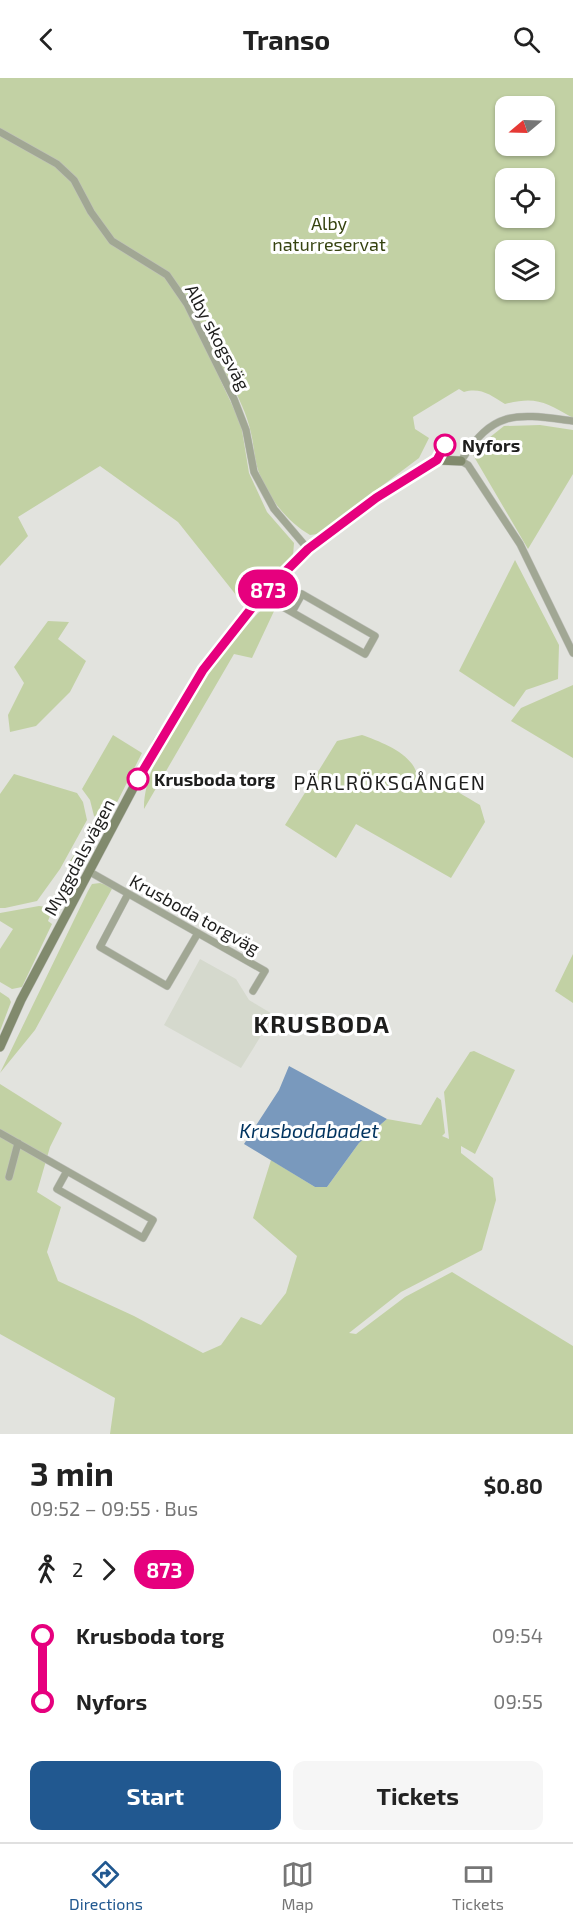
<!DOCTYPE html>
<meta charset="utf-8">
<style>
body{margin:0;font-family:"Exo 2",sans-serif;background:#f6f6f6;color:#222;height:100vh;display:flex;flex-direction:column;font-size:22px;white-space:nowrap}
*{box-sizing:border-box;margin:0}
p{font-size:20px;color:#767676}
.icon{flex:none;width:33px;height:33px;fill:none;stroke:currentColor;stroke-width:2;stroke-linecap:round;stroke-linejoin:round}
.map{position:relative;height:1356px;overflow:hidden}
.sheet{display:flex;flex-direction:column;background:#fff;flex:1}
.sheet>*{flex:none}
.badge{padding:0 12px;border-radius:20px;font-size:21px;line-height:39px}
.needle{width:39px;rotate:251deg}
.buttons{position:absolute;left:495px;top:18px;display:grid;gap:12px}
.buttons a{display:grid;place-items:center;width:60px;height:60px;border-radius:12px;background:#fff;box-shadow:0 2px 4px #0004;font-size:30px}
.map>.badge{position:absolute;translate:-50% -50%;box-shadow:0 0 0 3px #fff}
.legs{display:flex;align-items:center;gap:9px;height:66px;padding:0 30px;font-size:20px}
.legs p{margin-inline-start:auto}
.overview{display:flex;align-items:center;justify-content:space-between;height:102px;padding:0 30px}
h1{font-size:33px;font-weight:700;line-height:45px}
.primary-button{display:flex;gap:12px;margin-top:auto;padding:12px 30px}
.primary-button a{flex:1;height:69px;border-radius:12px;background:#215890;color:#fff;font-size:24px;font-weight:700;line-height:69px;text-align:center}
.primary-button a+a{background:#f6f6f6;color:#222}
ul{padding:0 30px;list-style:none}
li{display:flex;align-items:center;gap:21px;height:66px;font-size:22px}
li i{display:grid;place-items:center;width:9px;height:100%;margin:0 8px;background:currentColor}
li i::after{content:'';width:15px;height:15px;margin:-8px;border:4px solid;border-radius:50%;background:#fff}
li p{margin-inline-start:auto}
li:first-child i{background:linear-gradient(#0000 50%,currentColor 0)}
li:last-child i{background:linear-gradient(currentColor 50%,#0000 0)}
header{display:flex;justify-content:space-between;align-items:center;height:78px;padding:0 30px;background:#fff;font-size:27px;font-weight:700}
.dock{display:flex;justify-content:space-around;align-items:center;height:84px;border-top:2px solid #e0e0e0;background:#fff;font-size:16px;color:#767676}
.dock a{display:grid;justify-items:center;gap:3px}
.dock .active{color:#215890}
.map>svg:first-child{display:block}
</style>
<header><svg class="icon" aria-label="back" viewBox="0 0 24 24"><path d="M15 5l-7 7 7 7"/></svg>Transo<svg class="icon" aria-label="search" viewBox="0 0 24 24"><circle cx="10" cy="10" r="6"/><path d="M15 15l6 6"/></svg></header>
<div class="map">
<svg width="573" height="1356" viewBox="0 0 573 1356">
<rect width="100%" height="100%" fill="#e2e3de"/>
<path fill="#d5d9cd" d="M 200,881 L 236,901 L 249,922 L 274,937 L 241,990 L 164,947 Z"/>
<path fill="#c2d1a4" fill-rule="evenodd" d="M 0,0 L 573,0 L 573,340 C 545,324 536,318 505,326 C 491,317 480,309 464,314 L 459,311 L 413,339 L 415,351 L 429,360 L 419,380 L 318,456 L 310,457 C 286,443 267,418 258,392 C 254,380 254,367 251,355 C 247,336 238,319 230,302 L 220,301 L 241,346 L 249,395 L 267,434 L 294,465 L 293,478 L 261,507 L 244,527 L 178,444 L 100,388 L 18,439 L 28,458 L 0,488 ZM 506,28 L 544,28 L 544,68 L 506,68 ZM 506,100 L 544,100 L 544,140 L 506,140 ZM 506,172 L 544,172 L 544,212 L 506,212 Z
M 540,347 L 573,352 L 573,396 L 528,471 L 473,377 L 475,371 L 504,348 Z
M 515,482 L 559,567 L 558,601 L 526,612 L 514,629 L 459,593 Z
M 264,529 L 275,531 L 252,580 L 234,576 L 144,731 C 142,674 224,570 264,529 Z
M 48,543 L 69,544 L 58,561 L 86,583 L 70,614 L 36,648 L 10,654 L 8,637 L 24,605 L 14,589 Z
M 573,607 L 573,680 L 511,643 L 521,630 Z
M 113,657 L 142,675 L 106,746 L 94,738 L 90,722 L 82,711 Z
M 362,657 C 379,663 405,673 414,689 C 419,698 417,703 425,710 C 445,702 463,718 480,727 L 485,744 L 451,800 L 356,746 L 336,780 L 285,747 L 337,663 Z
M 14,696 L 77,715 L 83,724 L 87,742 L 60,791 L 37,823 L 5,830 L 0,830 L 0,716 Z
M 93,748 L 103,752 L 76,800 L 68,793 L 68,786 Z
M 100,805 L 113,809 L 35,952 L 0,995 L 88,813 L 92,806 Z
M 39,828 L 53,830 L 48,843 L 52,846 L 22,909 L 12,911 L 0,904 L 0,871 L 13,851 L 0,843 L 0,835 Z
M 573,876 L 573,925 L 555,913 Z
M 0,914 L 9,920 L 11,924 L 0,953 Z
M 474,973 L 515,992 L 475,1076 L 461,1068 L 461,1075 L 493,1100 L 496,1122 L 482,1172 L 401,1214 L 349,1255 L 356,1256 L 405,1219 L 452,1194 L 573,1268 L 573,1356 L 110,1356 L 115,1320 L 0,1256 L 0,1006 L 62,1045 L 50,1069 L 37,1114 L 61,1129 L 47,1174 L 58,1203 L 134,1238 L 203,1275 L 221,1267 L 241,1239 L 261,1247 L 286,1215 L 297,1178 L 253,1140 L 271,1082 L 315,1109 L 327,1109 L 359,1065 L 387,1041 L 421,1047 L 437,1019 L 441,1022 L 445,1055 L 442,1058 L 449,1061 L 444,1014 L 470,974 Z"/>
<path fill="#7999bd" d="M 289,988 L 387,1041 L 359,1065 L 327,1109 L 315,1109 L 244,1066 L 279,1012 Z"/>
<g fill="none" stroke-linecap="round" stroke-linejoin="round">
<g stroke="#bfc0bb" stroke-width="8">
<path id="street" d="M 0,54 L 57,86 L 74,102 L 91,134 L 112,163 L 167,197 L 187,226 L 234,321 L 246,352 L 254,394 L 274,431 L 308,471
M 573,343 C 518,336 494,330 461,383 L 468,387 L 520,466 L 573,575
M 262,517 L 365,576 L 375,558 L 302,516 L 292,534
M 90,794 L 265,893 L 253,913
M 128,816 L 100,869 L 167,908 L 198,855
M 0,1055 L 153,1142 L 143,1160 L 57,1111 L 67,1093
M 9,1099 L 18,1065"/>
</g>
<g stroke="#bfc0bb" stroke-width="10">
<path id="secondary" d="M 0,969 L 21,922 L 157,665 L 203,592 L 249,532 L 308,471 L 376,420 L 437,382 L 461,383"/>
</g>
<use href="#street" stroke="#a1a794" stroke-width="7"/>
<use href="#secondary" stroke="#818a6d" stroke-width="9"/>
</g>
<g fill="none" stroke-linecap="round" stroke-linejoin="round">
<g stroke="#fff" stroke-width="14">
<path id="line-1" d="M 138,701 L 203,592 L 262,517 L 308,471 L 376,420 L 437,382 L 445,367"/>
</g>
<use href="#line-1" stroke="#e6007e" stroke-width="9"/>
</g>
<g fill="#fff" stroke="#e6007e" stroke-width="3">
<circle cx="445" cy="367" r="10"/>
<circle cx="138" cy="701" r="10"/>
</g>
<g text-anchor="middle" dominant-baseline="central" stroke-width="6" stroke-linejoin="round" paint-order="stroke">
<g font-size="18" fill="#364310" stroke="#fff">
<text x="329" y="145">Alby<tspan x="329" dy="21">naturreservat</tspan></text>
</g>
<g font-size="18" fill="#1e1e1d" stroke="#fff">
<text transform="translate(218 259) rotate(62)">Alby skogsväg</text>
<text transform="translate(79 779) rotate(-62)">Myggdalsvägen</text>
<text transform="translate(195 836) rotate(29)">Krusboda torgväg</text>
</g>
<g font-size="18" font-weight="bold" fill="#1e1e1d" stroke="#fff" text-anchor="start">
<text x="462" y="367">Nyfors</text>
<text x="154" y="701">Krusboda torg</text>
</g>
<g font-size="20" letter-spacing="1.5" fill="#1e1e1d" stroke="#fff">
<text x="390" y="704">PÄRLRÖKSGÅNGEN</text>
</g>
<g font-size="20" font-style="italic" fill="#00335f" stroke="#fff">
<text x="309" y="1052">Krusbodabadet</text>
</g>
<g font-size="24" font-weight="bold" letter-spacing="1.5" fill="#1e1e1d" stroke="#fff">
<text x="322" y="945">KRUSBODA</text>
</g>
</g>
</svg>
<div class="buttons">
<a><svg class="needle" viewBox="-14 -14 28 28"><path d="M0-13l5 13h-10z" fill="#e53935"/><path d="M0 13l5-13h-10z" fill="#767676"/></svg></a>
<a><svg class="icon" aria-label="locate" viewBox="0 0 24 24"><circle cx="12" cy="12" r="6"/><path d="M12 2v4M12 18v4M2 12h4M18 12h4"/></svg></a>
<a><svg class="icon" aria-label="layers" viewBox="0 0 24 24"><path d="M12 4l9 5-9 5-9-5zM3 14l9 5 9-5"/></svg></a>
</div>
<b class="badge" style="left:268px;top:511px;background:#e6007e;color:#fff">873</b>
</div>
<section class="sheet">
<div class="overview"><div><h1>3 min</h1><p>09:52 – 09:55 · Bus</p></div><b>$0.80</b></div>
<div class="legs"><svg class="icon" aria-label="walk" viewBox="0 0 24 24"><circle cx="13" cy="4" r="2"/><path d="M13 8l-2 6 4 7M11 14l-3 7M7 12l3-4h3l4 4"/></svg>2<svg class="icon" aria-label="forward" viewBox="0 0 24 24"><path d="M9 5l7 7-7 7"/></svg><b class="badge" style="background:#e6007e;color:#fff">873</b></div>
<ul>
<li><i style="color:#e6007e"></i><b>Krusboda torg</b><p>09:54</p></li>
<li><i style="color:#e6007e"></i><b>Nyfors</b><p>09:55</p></li>
</ul>
<div class="primary-button"><a>Start</a><a>Tickets</a></div>
</section>
<nav class="dock">
<a class="active"><svg class="icon" aria-label="directions" viewBox="0 0 24 24"><path d="M12 3l9 9-9 9-9-9zM9 14v-3h6M13 9l2 2-2 2"/></svg>Directions</a>
<a><svg class="icon" aria-label="map" viewBox="0 0 24 24"><path d="M3 6l6-2 6 2 6-2v14l-6 2-6-2-6 2zM9 4v14M15 6v14"/></svg>Map</a>
<a><svg class="icon" aria-label="tickets" viewBox="0 0 24 24"><path d="M3 7h18v10H3zM15 7v10"/></svg>Tickets</a>
</nav>
